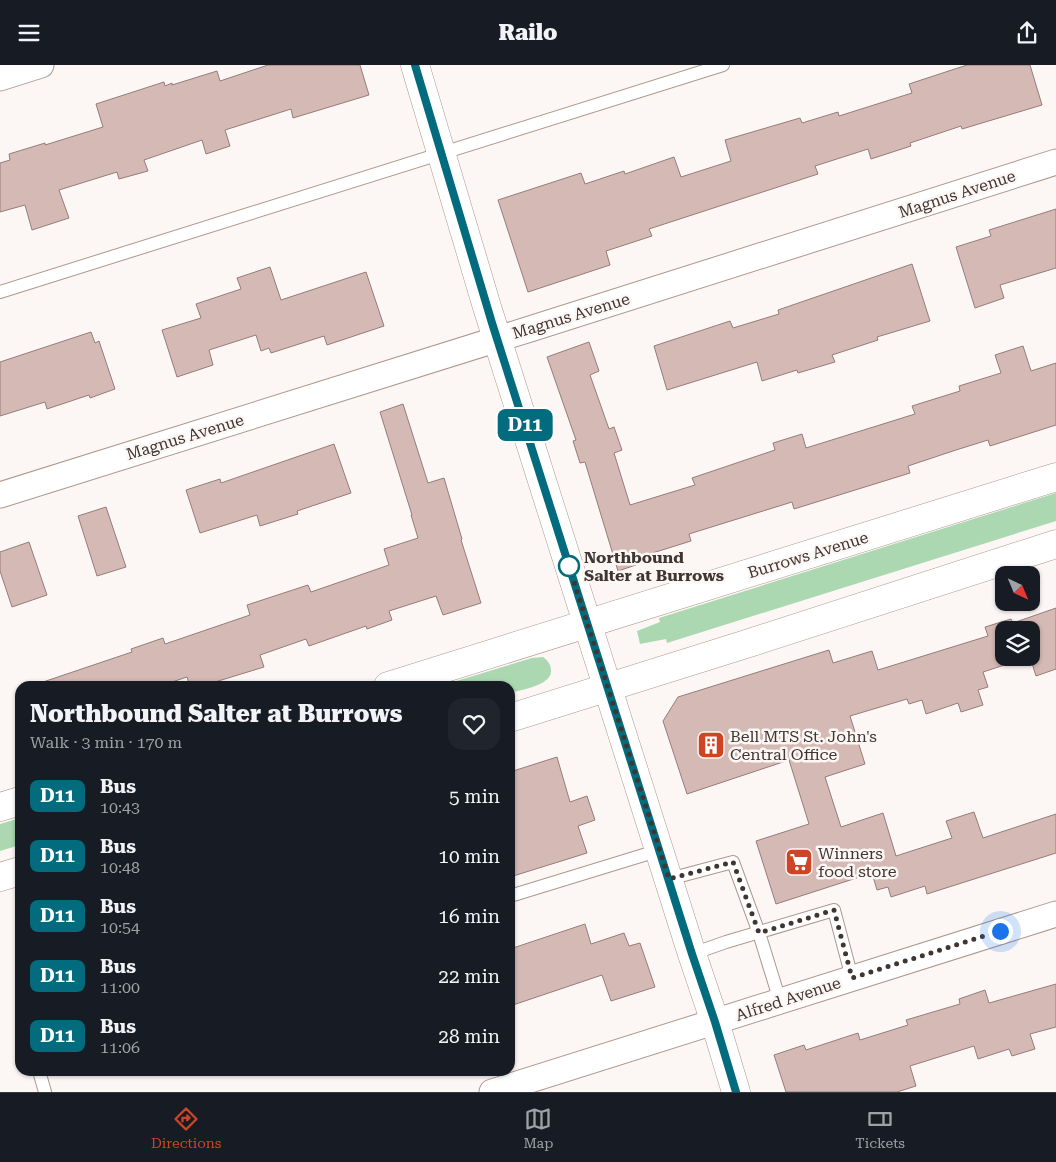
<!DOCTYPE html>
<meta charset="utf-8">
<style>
body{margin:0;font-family:"Roboto Serif",serif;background:#20242c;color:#f1f3f6;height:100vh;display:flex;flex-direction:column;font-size:19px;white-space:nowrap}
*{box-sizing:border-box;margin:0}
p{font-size:16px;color:#9ea1a6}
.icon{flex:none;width:28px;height:28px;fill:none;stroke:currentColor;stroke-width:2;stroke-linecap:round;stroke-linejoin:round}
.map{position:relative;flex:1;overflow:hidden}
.sheet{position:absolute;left:15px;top:616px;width:500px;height:395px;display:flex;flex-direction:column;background:#171b24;border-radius:15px;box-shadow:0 1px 4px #0004}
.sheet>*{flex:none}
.badge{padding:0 10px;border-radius:8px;font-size:18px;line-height:32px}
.needle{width:32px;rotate:136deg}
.tools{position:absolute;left:995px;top:501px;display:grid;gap:10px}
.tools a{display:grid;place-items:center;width:45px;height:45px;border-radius:10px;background:#171b24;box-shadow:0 1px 4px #0004;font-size:25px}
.you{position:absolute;width:25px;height:25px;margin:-12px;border:4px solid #fff;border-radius:50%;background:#1a73e8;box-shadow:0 0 0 8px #1a73e833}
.map>.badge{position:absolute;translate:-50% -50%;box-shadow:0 0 0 2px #fff}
.round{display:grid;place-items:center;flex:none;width:52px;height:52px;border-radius:15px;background:#20242c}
.summary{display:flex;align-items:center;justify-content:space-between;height:85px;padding:0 15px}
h1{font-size:24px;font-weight:800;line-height:38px}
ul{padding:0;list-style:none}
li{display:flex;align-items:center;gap:15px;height:60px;padding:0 15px}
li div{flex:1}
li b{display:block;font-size:19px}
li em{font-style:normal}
li .badge{min-width:55px;font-weight:700;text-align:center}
header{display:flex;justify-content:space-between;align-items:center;height:65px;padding:0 15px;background:#171b24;font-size:22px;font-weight:800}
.menu{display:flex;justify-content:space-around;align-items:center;height:70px;border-top:1px solid #363941;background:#171b24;font-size:14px;color:#9ea1a6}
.menu a{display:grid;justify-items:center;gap:2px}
.menu .selected{color:#ce4425}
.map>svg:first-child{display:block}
</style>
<header><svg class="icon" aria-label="menu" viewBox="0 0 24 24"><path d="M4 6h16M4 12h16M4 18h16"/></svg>Railo<svg class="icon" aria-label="share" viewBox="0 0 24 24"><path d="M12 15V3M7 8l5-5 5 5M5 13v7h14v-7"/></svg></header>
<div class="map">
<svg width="1056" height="1027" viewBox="0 0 1056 1027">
<rect width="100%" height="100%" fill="#fcf7f5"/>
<path fill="#abd8b1" d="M 1056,428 L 1056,456 L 667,578 L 666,574 L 640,579 L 637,566 L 660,557 L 659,553 Z
M 543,592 C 547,595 551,599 551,605 C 553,620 521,625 510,628 L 510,621 L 440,621 L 532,593 Z
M 20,753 L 20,780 L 0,786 L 0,759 Z"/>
<path fill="#d4b9b4" stroke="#967c78" d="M 268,0 L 360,0 L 369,30 L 293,53 L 291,44 L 225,65 L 230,81 L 206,89 L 202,75 L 144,95 L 148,106 L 119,114 L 117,107 L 59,125 L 69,153 L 32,165 L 25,140 L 0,147 L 0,98 L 10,95 L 9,89 L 45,78 L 45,80 L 103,62 L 96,39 L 164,17 L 165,21 L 172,18 L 172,20 L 217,6 L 220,16 Z
M 967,0 L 1030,0 L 1042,40 L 962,64 L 961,61 L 910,78 L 911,81 L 871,94 L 868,84 L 815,101 L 818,109 L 649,164 L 652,171 L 606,186 L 610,200 L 528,227 L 498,135 L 581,108 L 585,119 L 624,106 L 625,109 L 674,92 L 681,112 L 731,96 L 725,75 L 800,53 L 802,58 L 838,47 L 839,51 L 912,28 L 909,19 Z
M 1056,144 L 1056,203 L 1000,220 L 1004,233 L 975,243 L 956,182 L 991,171 L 989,165 Z
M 912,199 L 930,256 L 877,272 L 878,275 L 832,290 L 835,297 L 798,308 L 797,305 L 762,316 L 757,297 L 667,325 L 654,281 L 730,256 L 733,263 L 779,249 L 778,245 Z
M 270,202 L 281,235 L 366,207 L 384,261 L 327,280 L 324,271 L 271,288 L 269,283 L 261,286 L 256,270 L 209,285 L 213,300 L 177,312 L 162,265 L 201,253 L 196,239 L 241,224 L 237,213 Z
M 91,267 L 95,278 L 99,276 L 115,324 L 90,333 L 89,330 L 47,344 L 45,337 L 0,351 L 0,297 Z
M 589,277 L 599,306 L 590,310 L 609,364 L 614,362 L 622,385 L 614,388 L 630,440 L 695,420 L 692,413 L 775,385 L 773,378 L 802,369 L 806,383 L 915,349 L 912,341 L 960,326 L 959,321 L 1001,308 L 995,290 L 1023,281 L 1031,306 L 1056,298 L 1056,360 L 990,381 L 988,375 L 956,385 L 908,401 L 910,408 L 794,444 L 792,437 L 689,469 L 691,476 L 646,490 L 648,496 L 618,506 L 585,397 L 580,398 L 573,376 L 576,375 L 547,292 Z
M 403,339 L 428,418 L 444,413 L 462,474 L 461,475 L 481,538 L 443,550 L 436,531 L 389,546 L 392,555 L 367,564 L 366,561 L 309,581 L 306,574 L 260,590 L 264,602 L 202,621 L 190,621 L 187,612 L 160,621 L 44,621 L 43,617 L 132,587 L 131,584 L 163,573 L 165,579 L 250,550 L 247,540 L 308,520 L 311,527 L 389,500 L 384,484 L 418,473 L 411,450 L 412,450 L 380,347 Z
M 334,379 L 351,428 L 297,446 L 298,449 L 260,461 L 257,450 L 200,468 L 186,425 L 220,414 L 221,418 Z
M 106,442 L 126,502 L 97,511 L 78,451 Z
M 29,477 L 47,530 L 12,542 L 0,506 L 0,487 Z
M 1056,543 L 1056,604 L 1036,611 L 1030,592 L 1031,565 L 1004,565 L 1004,592 L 1029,592 L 983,607 L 988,622 L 978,625 L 983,640 L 961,647 L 958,638 L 926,649 L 922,635 L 909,639 L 907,634 L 850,651 L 865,699 L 825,712 L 841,762 L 883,748 L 896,791 L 952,773 L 946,756 L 974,747 L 983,773 L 1056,749 L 1056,788 L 927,829 L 925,821 L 891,832 L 888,822 L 877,825 L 872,808 L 776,839 L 756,776 L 809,759 L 789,695 L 687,729 L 663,656 L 678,632 L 829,585 L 833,598 L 872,586 L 878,605 L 988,571 L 985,562 L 1011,554 L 1013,558 Z
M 557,692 L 570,737 L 587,731 L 595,755 L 578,761 L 587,788 L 510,812 L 510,707 Z
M 585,859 L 591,879 L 624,868 L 629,881 L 640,878 L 655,922 L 611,936 L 602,910 L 510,941 L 510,884 Z
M 1056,919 L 1056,962 L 1030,969 L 1035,984 L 1012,991 L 1009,984 L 978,994 L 974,981 L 910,1001 L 916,1021 L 897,1027 L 786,1027 L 774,990 L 804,980 L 806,985 L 858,968 L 860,975 L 908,960 L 906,955 L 960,939 L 959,934 L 985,925 L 989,938 Z"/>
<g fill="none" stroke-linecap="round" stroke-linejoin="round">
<g stroke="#af978c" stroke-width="14">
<path id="lane" d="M 0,227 L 723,0
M 669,814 L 733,797 L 759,868 L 780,936
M 510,831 L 660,785
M 692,889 L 726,877 L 834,845 L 852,913
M 39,1006 L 45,1027"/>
</g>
<g stroke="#af978c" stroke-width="27">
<path id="street" d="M 0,13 L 41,0
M 0,430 L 530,264 L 1056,97
M 492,1027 L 1056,849"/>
</g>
<g stroke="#af978c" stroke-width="29">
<path id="secondary" d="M 415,0 L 487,242 L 692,889 L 715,957 L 736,1027
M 388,621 L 1056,412
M 510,653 L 743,580 L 1056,479
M 0,742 L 20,736
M 0,812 L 20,806"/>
</g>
<use href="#lane" stroke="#fff" stroke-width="12"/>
<use href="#street" stroke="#fff" stroke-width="25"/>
<use href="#secondary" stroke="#fff" stroke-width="28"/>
</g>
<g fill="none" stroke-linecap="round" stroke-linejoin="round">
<g stroke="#fff" stroke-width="11">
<path id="line" d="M 415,0 L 492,258 L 692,889 L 715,957 L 736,1027"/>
</g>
<use href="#line" stroke="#026c7e" stroke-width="8"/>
<path stroke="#403631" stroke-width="5" stroke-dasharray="0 9" d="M 569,501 L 669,814 L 733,797 L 759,868 L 834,845 L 852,913 L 1000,866"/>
</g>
<defs>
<g id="building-square" transform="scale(1.4375)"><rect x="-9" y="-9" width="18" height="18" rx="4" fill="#ce4425" stroke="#fcf7f5"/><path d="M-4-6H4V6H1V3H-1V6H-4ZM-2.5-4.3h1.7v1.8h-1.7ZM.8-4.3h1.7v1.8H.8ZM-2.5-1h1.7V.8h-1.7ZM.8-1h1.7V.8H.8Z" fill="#fff"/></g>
<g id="supermarket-square" transform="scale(1.4375)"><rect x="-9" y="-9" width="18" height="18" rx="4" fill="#ce4425" stroke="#fcf7f5"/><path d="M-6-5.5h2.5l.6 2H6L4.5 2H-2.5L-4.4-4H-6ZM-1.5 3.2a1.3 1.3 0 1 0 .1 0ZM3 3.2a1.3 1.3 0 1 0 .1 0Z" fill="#fff"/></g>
</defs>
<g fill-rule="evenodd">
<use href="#building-square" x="711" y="680"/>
<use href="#supermarket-square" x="799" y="797"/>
</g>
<circle fill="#fff" stroke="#026c7e" stroke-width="2.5" cx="569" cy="501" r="10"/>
<g text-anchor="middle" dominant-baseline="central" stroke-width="5" stroke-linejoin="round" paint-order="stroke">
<g font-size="16" fill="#403631" stroke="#fcf7f5">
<text transform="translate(957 129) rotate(-18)">Magnus Avenue</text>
<text transform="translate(571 251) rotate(-17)">Magnus Avenue</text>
<text transform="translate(185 372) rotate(-17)">Magnus Avenue</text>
<text transform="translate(808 490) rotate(-17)">Burrows Avenue</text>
<text transform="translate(788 934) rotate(-18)">Alfred Avenue</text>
</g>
<g font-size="16" font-weight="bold" fill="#403631" stroke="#fcf7f5" text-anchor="start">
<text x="584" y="492">Northbound<tspan x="584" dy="18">Salter at Burrows</tspan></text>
</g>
<g font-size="16" fill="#403631" stroke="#fcf7f5" text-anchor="start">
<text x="730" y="671">Bell MTS St. John's<tspan x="730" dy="18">Central Office</tspan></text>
<text x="818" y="788">Winners<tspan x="818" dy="18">food store</tspan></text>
</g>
</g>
</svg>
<div class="tools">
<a><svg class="needle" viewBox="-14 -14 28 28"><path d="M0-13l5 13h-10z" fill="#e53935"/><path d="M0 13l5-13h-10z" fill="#9ea1a6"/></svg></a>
<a><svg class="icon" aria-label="layers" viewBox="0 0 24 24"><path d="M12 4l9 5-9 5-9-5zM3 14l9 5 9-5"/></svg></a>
</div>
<div class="you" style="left:1000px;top:866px"></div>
<b class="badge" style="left:525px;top:360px;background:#026c7e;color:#fff">D11</b>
<section class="sheet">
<div class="summary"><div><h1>Northbound Salter at Burrows</h1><p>Walk · 3 min · 170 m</p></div><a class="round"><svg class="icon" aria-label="heart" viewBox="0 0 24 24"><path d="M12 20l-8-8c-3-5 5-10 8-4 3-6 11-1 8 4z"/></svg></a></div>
<ul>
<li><span class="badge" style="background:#026c7e;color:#fff">D11</span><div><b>Bus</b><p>10:43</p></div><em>5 min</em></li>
<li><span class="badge" style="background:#026c7e;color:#fff">D11</span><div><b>Bus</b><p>10:48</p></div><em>10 min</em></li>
<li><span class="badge" style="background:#026c7e;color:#fff">D11</span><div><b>Bus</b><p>10:54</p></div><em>16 min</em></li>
<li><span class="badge" style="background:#026c7e;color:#fff">D11</span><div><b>Bus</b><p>11:00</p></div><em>22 min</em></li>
<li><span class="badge" style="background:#026c7e;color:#fff">D11</span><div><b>Bus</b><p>11:06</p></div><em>28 min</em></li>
</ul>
</section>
</div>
<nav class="menu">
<a class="selected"><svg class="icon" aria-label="directions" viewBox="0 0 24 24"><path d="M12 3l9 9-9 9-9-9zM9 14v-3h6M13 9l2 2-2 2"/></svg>Directions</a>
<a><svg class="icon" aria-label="map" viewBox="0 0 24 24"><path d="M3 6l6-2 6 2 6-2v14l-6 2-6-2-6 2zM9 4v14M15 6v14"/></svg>Map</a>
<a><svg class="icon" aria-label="tickets" viewBox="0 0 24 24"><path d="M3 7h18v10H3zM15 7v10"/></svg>Tickets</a>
</nav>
